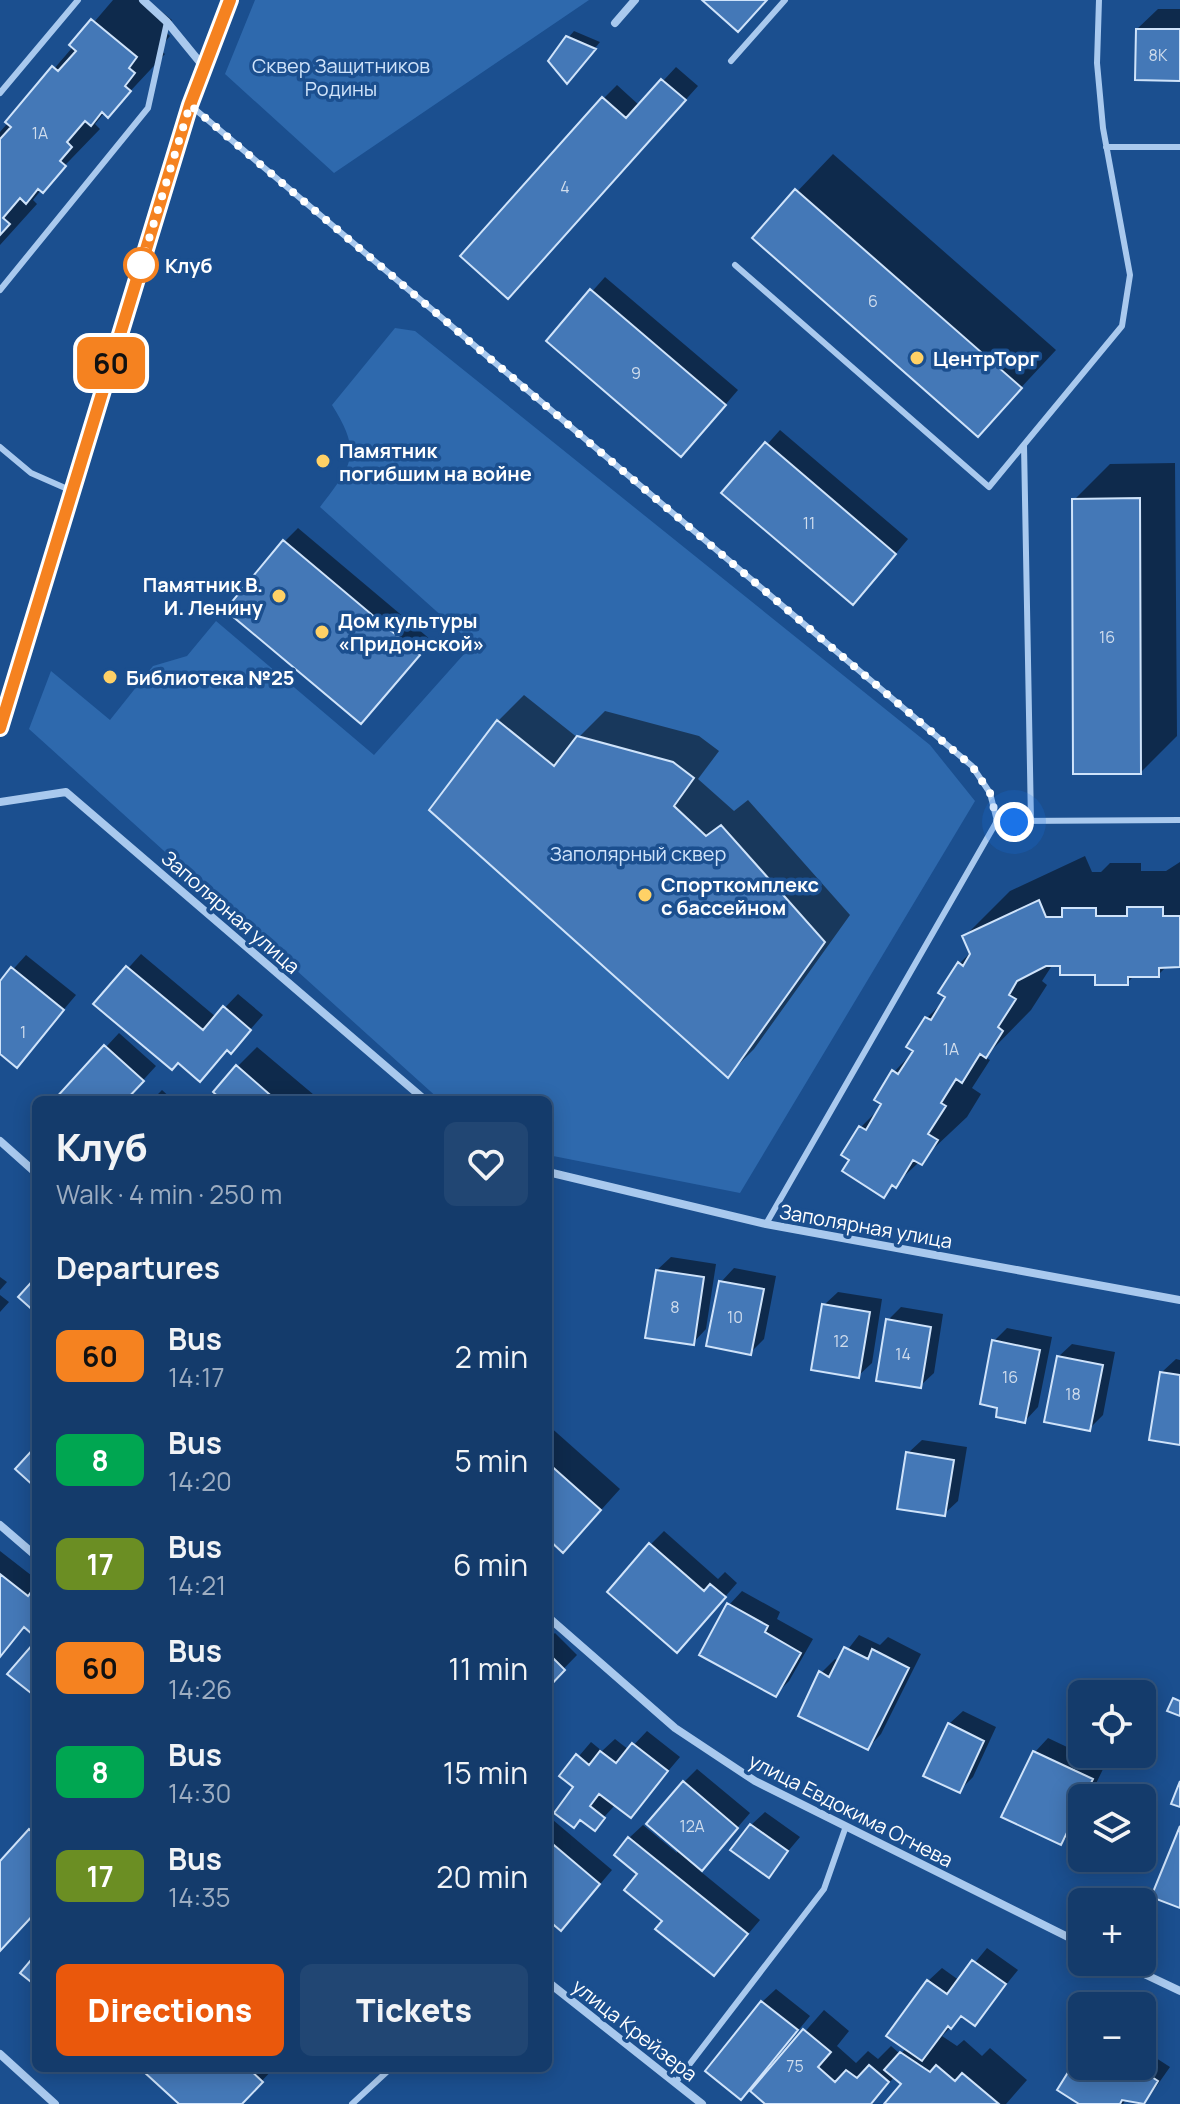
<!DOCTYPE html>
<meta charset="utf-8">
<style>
body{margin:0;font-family:Manrope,sans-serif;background:#214673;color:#f1f3f6;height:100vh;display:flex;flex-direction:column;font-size:30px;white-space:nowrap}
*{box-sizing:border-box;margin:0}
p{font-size:26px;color:#9dadc1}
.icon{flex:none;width:44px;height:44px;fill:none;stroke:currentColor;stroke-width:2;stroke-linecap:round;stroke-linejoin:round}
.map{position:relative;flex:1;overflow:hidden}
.sheet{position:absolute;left:32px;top:1096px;width:520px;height:976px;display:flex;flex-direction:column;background:#143b6b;border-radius:12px;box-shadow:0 4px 20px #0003,0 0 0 2px #33557e}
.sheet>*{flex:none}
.badge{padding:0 16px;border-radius:12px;font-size:28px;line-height:52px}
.controls{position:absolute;left:1068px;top:1680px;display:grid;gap:16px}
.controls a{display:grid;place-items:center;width:88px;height:88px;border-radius:12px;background:#143b6b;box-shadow:0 4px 20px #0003,0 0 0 2px #33557e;font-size:40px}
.you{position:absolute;width:40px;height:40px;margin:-20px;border:6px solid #fff;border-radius:50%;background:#1a73e8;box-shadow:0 0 0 12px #1a73e833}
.map>.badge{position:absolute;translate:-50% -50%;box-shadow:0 0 0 4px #fff}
h2{padding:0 24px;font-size:30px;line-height:72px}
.round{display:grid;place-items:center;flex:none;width:84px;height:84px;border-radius:12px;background:#214673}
.head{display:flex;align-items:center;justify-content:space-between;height:136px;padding:0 24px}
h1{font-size:38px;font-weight:800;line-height:60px}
.action{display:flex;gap:16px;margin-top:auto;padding:16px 24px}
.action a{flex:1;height:92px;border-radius:12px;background:#ea580c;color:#fff;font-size:32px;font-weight:800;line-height:92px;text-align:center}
.action a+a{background:#214673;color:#f1f3f6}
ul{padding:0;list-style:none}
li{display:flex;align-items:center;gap:24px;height:104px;padding:0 24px}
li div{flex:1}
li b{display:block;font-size:30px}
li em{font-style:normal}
li .badge{min-width:88px;font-weight:700;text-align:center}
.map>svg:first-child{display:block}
</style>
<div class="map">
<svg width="1180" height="2104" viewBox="0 0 1180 2104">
<rect width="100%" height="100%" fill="#1b4f8f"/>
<path fill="#2e69ad" d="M 255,0 L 589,0 L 334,173 L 225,74 Z
M 395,328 L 415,331 L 930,745 L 975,801 L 740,1193 L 548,1155 L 548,1100 L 440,1100 L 29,729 L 51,671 L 110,720 L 153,666 L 187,656 L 216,621 L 374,755 L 473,644 L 320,507 C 352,465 363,454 332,405 Z"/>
<path fill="#0007" d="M 113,0 L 147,0 L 172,20 L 164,30 L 170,36 L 159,49 L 165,54 L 108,115 L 105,112 L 95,124 L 100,129 L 42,189 L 33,200 L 37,204 L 0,245 L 0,132 Z
M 1158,9 L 1180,9 L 1180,79 L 1137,29 Z
M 574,31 L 600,42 L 573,75 L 568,38 Z
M 676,67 L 698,86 L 521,283 L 604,98 L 617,85 L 640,106 Z
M 833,154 L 1056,350 L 978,434 L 754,237 Z
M 605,277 L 738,390 L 694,441 L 548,341 Z
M 780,430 L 908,539 L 866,589 L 724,493 Z
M 1175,463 L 1177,736 L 1141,772 L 1074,500 L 1110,464 Z
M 298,528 L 431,640 L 375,708 L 284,542 Z
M 524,695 L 578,738 L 605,711 L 699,736 L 719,751 L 698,779 L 734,811 L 748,800 L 850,915 L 754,1049 L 728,1075 L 498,721 Z
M 1085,856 L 1092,872 L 1101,872 L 1110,863 L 1141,863 L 1141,871 L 1166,871 L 1180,862 L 1180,965 L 1167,966 L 1158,975 L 1135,975 L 1127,983 L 1053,964 L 1042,981 L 1047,985 L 1031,1010 L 985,1057 L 990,1060 L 972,1088 L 981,1094 L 967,1117 L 884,1195 L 843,1155 L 861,1127 L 884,1104 L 894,1072 L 915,1050 L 927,1018 L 948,997 L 959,964 L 971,952 L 964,937 L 1010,891 Z
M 141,954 L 216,1017 L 238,994 L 263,1015 L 231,1051 L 96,1004 Z
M 26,955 L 76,995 L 17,1065 L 0,1051 L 0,984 Z
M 119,1033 L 156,1066 L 125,1100 L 57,1100 Z
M 257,1047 L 320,1100 L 225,1100 L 237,1067 Z
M 162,1090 L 173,1100 L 152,1100 Z
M 671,1257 L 716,1264 L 706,1329 L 693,1343 L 657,1270 Z
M 734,1268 L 776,1276 L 764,1339 L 750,1353 L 721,1282 Z
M 0,1277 L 7,1282 L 0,1290 Z
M 838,1292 L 882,1299 L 872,1363 L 858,1376 L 824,1305 Z
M 0,1295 L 9,1302 L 0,1312 Z
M 901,1307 L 943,1314 L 934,1373 L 920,1386 L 888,1320 Z
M 1007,1328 L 1052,1337 L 1038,1407 L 1025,1421 L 994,1341 Z
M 1072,1344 L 1115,1352 L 1103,1415 L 1090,1428 L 1058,1357 Z
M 1176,1359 L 1180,1360 L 1180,1443 L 1162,1372 Z
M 548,1425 L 620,1489 L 583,1530 L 548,1537 Z
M 922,1440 L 967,1447 L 958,1501 L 944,1514 L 908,1453 Z
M 664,1531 L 718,1579 L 725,1572 L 737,1583 L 690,1637 L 650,1545 Z
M 0,1551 L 36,1579 L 36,1629 L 25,1626 L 0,1654 Z
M 742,1591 L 780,1612 L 777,1619 L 813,1639 L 789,1681 L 775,1695 L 729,1605 Z
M 555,1633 L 577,1655 L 548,1685 L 548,1639 Z
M 859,1635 L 880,1645 L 888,1637 L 921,1654 L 881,1734 L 868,1748 L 821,1673 L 835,1659 L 839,1661 Z
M 963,1711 L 996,1727 L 973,1777 L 959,1791 L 949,1724 Z
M 647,1731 L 680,1757 L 631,1815 L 616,1804 L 594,1828 L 576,1787 L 562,1776 L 591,1742 L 602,1751 L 615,1739 L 629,1750 Z
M 1048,1738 L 1105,1765 L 1089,1798 L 1082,1798 L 1082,1813 L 1074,1830 L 1061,1843 L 1035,1752 Z
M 697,1769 L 750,1813 L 700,1871 L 760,1920 L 714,1974 L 665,1920 L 640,1874 L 629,1838 L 643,1825 L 677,1853 L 684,1782 Z
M 765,1812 L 800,1837 L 768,1875 L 751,1825 Z
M 553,1820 L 612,1870 L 574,1915 L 548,1917 L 548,1825 Z
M 987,1948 L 1018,1970 L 975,2023 L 963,2015 L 942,2036 L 957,2046 L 964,2040 L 982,2056 L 990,2048 L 1027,2080 L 1006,2104 L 887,2104 L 904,2084 L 895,2076 L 872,2104 L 768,2104 L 750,2089 L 762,2002 L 776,1989 L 810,2016 L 770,2065 L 773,2068 L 824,2010 L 849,2031 L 837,2046 L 856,2063 L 868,2051 L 878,2059 L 891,2046 L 900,2054 L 907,2048 L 928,1981 L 942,1968 L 960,1981 Z
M 1142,2049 L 1170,2067 L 1144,2104 L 1126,2100 L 1123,2104 L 1083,2104 L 1060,2089 L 1082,2055 L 1082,2066 L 1142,2066 Z
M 151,2068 L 274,2068 L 240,2104 L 182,2104 Z"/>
<path fill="#4478b7" stroke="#cfe3fa" stroke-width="2" d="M 702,0 L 767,0 L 738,32 Z
M 91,19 L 137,57 L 129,68 L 135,73 L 125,86 L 131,91 L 108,118 L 102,112 L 91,126 L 85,121 L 67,142 L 72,147 L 60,161 L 66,166 L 43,193 L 38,189 L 26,204 L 20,198 L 3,218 L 10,224 L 0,235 L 0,139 L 11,127 L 5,122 L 52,66 L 58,71 L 76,51 L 69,45 Z
M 1136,29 L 1180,29 L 1180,81 L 1135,80 Z
M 566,36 L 596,49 L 567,84 L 548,61 Z
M 661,79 L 686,100 L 508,299 L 460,256 L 602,97 L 626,118 Z
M 795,189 L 1022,388 L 978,437 L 752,238 Z
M 590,289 L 726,405 L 681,457 L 546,341 Z
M 765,442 L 896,554 L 853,605 L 721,493 Z
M 1140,498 L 1141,774 L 1073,774 L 1072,499 Z
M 283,540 L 420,655 L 361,724 L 225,610 Z
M 497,720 L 554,766 L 577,736 L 673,762 L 694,778 L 674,806 L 706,836 L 721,825 L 825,942 L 728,1078 L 429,810 Z
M 1039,900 L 1046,917 L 1062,917 L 1062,908 L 1096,908 L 1096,916 L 1127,916 L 1127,907 L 1163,907 L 1163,916 L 1180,916 L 1180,967 L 1159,968 L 1159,977 L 1128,977 L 1128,985 L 1095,985 L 1095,975 L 1060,975 L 1060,966 L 1046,966 L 1017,981 L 1009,995 L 1016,999 L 998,1027 L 1003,1031 L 986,1058 L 980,1054 L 962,1083 L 956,1079 L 941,1103 L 946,1106 L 928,1134 L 938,1140 L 922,1165 L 913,1160 L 896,1188 L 892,1185 L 884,1198 L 842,1171 L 849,1160 L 841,1155 L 859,1126 L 866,1130 L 881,1104 L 874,1100 L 892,1070 L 898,1074 L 913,1051 L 906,1047 L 925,1017 L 931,1020 L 945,997 L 938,993 L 958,962 L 963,966 L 970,954 L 962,936 Z
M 126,966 L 203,1030 L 223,1006 L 251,1030 L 231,1054 L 227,1050 L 200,1082 L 178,1063 L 172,1070 L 93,1004 Z
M 11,967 L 64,1010 L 17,1068 L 0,1054 L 0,981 Z
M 104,1045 L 144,1081 L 126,1100 L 54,1100 Z
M 236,1065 L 276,1100 L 222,1100 L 213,1092 Z
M 656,1270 L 704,1277 L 694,1345 L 645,1338 Z
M 36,1277 L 36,1313 L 18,1297 Z
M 719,1281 L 764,1289 L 751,1355 L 706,1346 Z
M 822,1304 L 870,1312 L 859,1378 L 811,1370 Z
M 886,1319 L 931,1327 L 921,1388 L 876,1381 Z
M 992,1340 L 1040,1350 L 1025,1423 L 996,1417 L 997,1408 L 980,1404 Z
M 1057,1356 L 1103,1365 L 1090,1431 L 1044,1422 Z
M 1160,1372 L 1180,1375 L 1180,1445 L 1149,1440 Z
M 36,1446 L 36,1488 L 15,1469 Z
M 906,1452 L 954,1460 L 945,1516 L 897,1509 Z
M 548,1463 L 601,1510 L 563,1553 L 548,1539 Z
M 649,1543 L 704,1591 L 710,1584 L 726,1597 L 677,1653 L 607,1592 Z
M 0,1574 L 28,1596 L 32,1591 L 36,1594 L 36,1631 L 33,1635 L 24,1627 L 0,1657 Z
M 727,1603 L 768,1626 L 765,1632 L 801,1653 L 776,1697 L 699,1655 Z
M 33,1644 L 36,1646 L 36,1697 L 7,1674 Z
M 844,1647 L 868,1659 L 872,1649 L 909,1668 L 868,1750 L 798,1716 L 819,1671 L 829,1677 Z
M 548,1653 L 565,1670 L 548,1688 Z
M 1173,1698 L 1180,1701 L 1180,1716 L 1167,1711 Z
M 948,1723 L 984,1741 L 960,1793 L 923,1776 Z
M 632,1743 L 668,1771 L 631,1818 L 599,1794 L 590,1806 L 605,1818 L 595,1831 L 580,1820 L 574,1828 L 554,1813 L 573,1787 L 559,1776 L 576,1754 L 589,1765 L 600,1751 L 616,1763 Z
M 1033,1751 L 1093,1779 L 1061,1845 L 1001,1817 Z
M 683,1781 L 738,1828 L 702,1871 L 646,1824 Z
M 1180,1781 L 1180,1807 L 1171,1804 Z
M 750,1824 L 788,1851 L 769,1878 L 730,1850 Z
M 1180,1826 L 1180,1908 L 1151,1897 Z
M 29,1829 L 36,1836 L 36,1912 L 0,1951 L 0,1861 Z
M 628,1837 L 748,1934 L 714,1976 L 655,1929 L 662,1921 L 624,1890 L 637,1874 L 614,1855 Z
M 548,1840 L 600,1884 L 561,1931 L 548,1920 Z
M 36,1954 L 36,1986 L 20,1973 Z
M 972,1960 L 1006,1984 L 975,2026 L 961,2016 L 951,2029 L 948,2026 L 922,2061 L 886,2036 L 927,1980 L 947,1994 Z
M 761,2001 L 798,2030 L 741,2100 L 705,2071 Z
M 803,2029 L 831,2052 L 818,2067 L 835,2082 L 846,2070 L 857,2078 L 869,2065 L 889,2082 L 871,2104 L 765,2104 L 750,2091 Z
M 900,2052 L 930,2072 L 936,2065 L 955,2081 L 962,2073 L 999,2104 L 884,2104 L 901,2084 L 884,2070 Z
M 1080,2053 L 1082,2066 L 1106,2070 L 1108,2066 L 1135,2066 L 1158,2081 L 1144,2104 L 1122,2100 L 1120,2104 L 1079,2104 L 1057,2090 Z
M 148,2068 L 248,2068 L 263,2082 L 242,2104 L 179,2104 L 144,2072 Z"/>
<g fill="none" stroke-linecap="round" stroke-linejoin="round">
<path stroke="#a9c9ee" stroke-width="6" d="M 731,61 L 785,0
M 0,93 L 78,0
M 190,105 L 972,766 L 990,793 L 997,821
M 1106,147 L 1180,147
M 735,265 L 989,487 L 1122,326 L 1130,275 L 1103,128 L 1097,63 L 1099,0
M 0,290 L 148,108 L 167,22
M 1024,445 L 1031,822
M 0,447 L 31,473 L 72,491
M 766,1224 L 997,821 L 1180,820
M 676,2082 L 824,1889 L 845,1829
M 352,2104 L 391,2068"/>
<path stroke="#a9c9ee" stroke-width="8" d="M 143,0 L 167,22 L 203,66
M 615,23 L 635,0
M 0,802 L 66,792 L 425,1100
M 0,1141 L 36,1173
M 548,1172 L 766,1224 L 1180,1300
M 0,1525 L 36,1556
M 548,1617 L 675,1728 L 755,1781 L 1082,1944
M 1119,1962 L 1180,1991
M 548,1982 L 702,2104
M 0,2054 L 55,2104"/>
<path stroke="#a9c9ee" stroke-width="14" d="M 0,728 L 190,105 L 230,0"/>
</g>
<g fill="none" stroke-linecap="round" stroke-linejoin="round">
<g stroke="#fff" stroke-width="18">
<path id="line" d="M 0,728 L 190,105 L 230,0"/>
</g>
<use href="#line" stroke="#f58220" stroke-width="12"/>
<path stroke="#fff" stroke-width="8" stroke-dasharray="0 14.4" d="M 141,265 L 190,105 L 972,766 L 990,793 L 997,821 L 1014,822"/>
</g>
<circle fill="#fff" stroke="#f58220" stroke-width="4" cx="141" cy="265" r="16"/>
<g fill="#ffd166" stroke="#1b4f8f" stroke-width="3">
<circle cx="917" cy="358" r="8"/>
<circle cx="323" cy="461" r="8"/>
<circle cx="279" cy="596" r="8"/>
<circle cx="322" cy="632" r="8"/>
<circle cx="110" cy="677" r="8"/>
<circle cx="645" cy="895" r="8"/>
</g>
<g text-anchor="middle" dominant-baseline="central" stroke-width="7" stroke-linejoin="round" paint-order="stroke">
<g font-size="16" fill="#d0dded">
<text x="1158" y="55">8К</text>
<text x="40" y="133">1А</text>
<text x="565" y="187">4</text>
<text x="873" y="301">6</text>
<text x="636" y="373">9</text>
<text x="809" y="523">11</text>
<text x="1107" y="637">16</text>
<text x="23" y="1032">1</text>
<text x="951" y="1049">1А</text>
<text x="675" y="1307">8</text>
<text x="735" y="1317">10</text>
<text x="841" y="1341">12</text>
<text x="903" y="1354">14</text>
<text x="1010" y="1377">16</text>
<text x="1073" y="1394">18</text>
<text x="692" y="1826">12А</text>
<text x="795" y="2066">75</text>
</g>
<g font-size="20" fill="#cfe3fa" stroke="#1b4f8f">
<text x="341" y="65">Сквер Защитников<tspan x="341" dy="23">Родины</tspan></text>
<text x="638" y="853">Заполярный сквер</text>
</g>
<g font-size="20" font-weight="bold" fill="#fff" stroke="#1b4f8f" text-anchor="start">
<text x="165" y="265">Клуб</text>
</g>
<g font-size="20" font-weight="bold" fill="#fff" stroke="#1b4f8f" text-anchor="start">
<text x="933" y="358">ЦентрТорг</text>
<text x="339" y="450">Памятник<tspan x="339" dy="23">погибшим на войне</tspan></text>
<text x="263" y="584" text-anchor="end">Памятник В.<tspan x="263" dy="23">И. Ленину</tspan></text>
<text x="338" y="620">Дом культуры<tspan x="338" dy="23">«Придонской»</tspan></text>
<text x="126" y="677">Библиотека №25</text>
<text x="661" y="884">Спорткомплекс<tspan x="661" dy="23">с бассейном</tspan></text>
</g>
<g font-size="20" fill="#fff" stroke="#1b4f8f">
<text transform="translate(231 912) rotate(41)">Заполярная улица</text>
<text transform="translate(866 1226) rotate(10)">Заполярная улица</text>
<text transform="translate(851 1810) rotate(27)">улица Евдокима Огнева</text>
<text transform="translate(635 2030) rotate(38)">улица Крейзера</text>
</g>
</g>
</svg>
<div class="controls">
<a><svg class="icon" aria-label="locate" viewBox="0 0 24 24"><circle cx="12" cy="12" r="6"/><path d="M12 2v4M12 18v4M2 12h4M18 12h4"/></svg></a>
<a><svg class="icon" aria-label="layers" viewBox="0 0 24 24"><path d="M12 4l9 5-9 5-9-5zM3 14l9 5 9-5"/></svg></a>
<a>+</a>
<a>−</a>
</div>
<div class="you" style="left:1014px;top:822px"></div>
<b class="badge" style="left:111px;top:363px;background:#f58220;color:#111">60</b>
<section class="sheet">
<div class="head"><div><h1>Клуб</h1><p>Walk · 4 min · 250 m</p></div><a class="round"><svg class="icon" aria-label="heart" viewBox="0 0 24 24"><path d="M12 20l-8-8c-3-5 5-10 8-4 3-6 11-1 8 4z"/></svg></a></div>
<h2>Departures</h2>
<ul>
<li><span class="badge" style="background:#f58220;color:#111">60</span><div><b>Bus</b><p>14:17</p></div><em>2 min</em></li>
<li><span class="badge" style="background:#00a651;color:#fff">8</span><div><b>Bus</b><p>14:20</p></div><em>5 min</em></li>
<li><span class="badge" style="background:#6b8e23;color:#fff">17</span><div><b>Bus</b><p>14:21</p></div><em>6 min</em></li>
<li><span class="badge" style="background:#f58220;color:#111">60</span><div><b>Bus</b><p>14:26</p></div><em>11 min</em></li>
<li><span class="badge" style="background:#00a651;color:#fff">8</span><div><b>Bus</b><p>14:30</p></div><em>15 min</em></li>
<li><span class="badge" style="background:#6b8e23;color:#fff">17</span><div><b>Bus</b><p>14:35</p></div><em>20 min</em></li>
</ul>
<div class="action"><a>Directions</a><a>Tickets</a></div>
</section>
</div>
